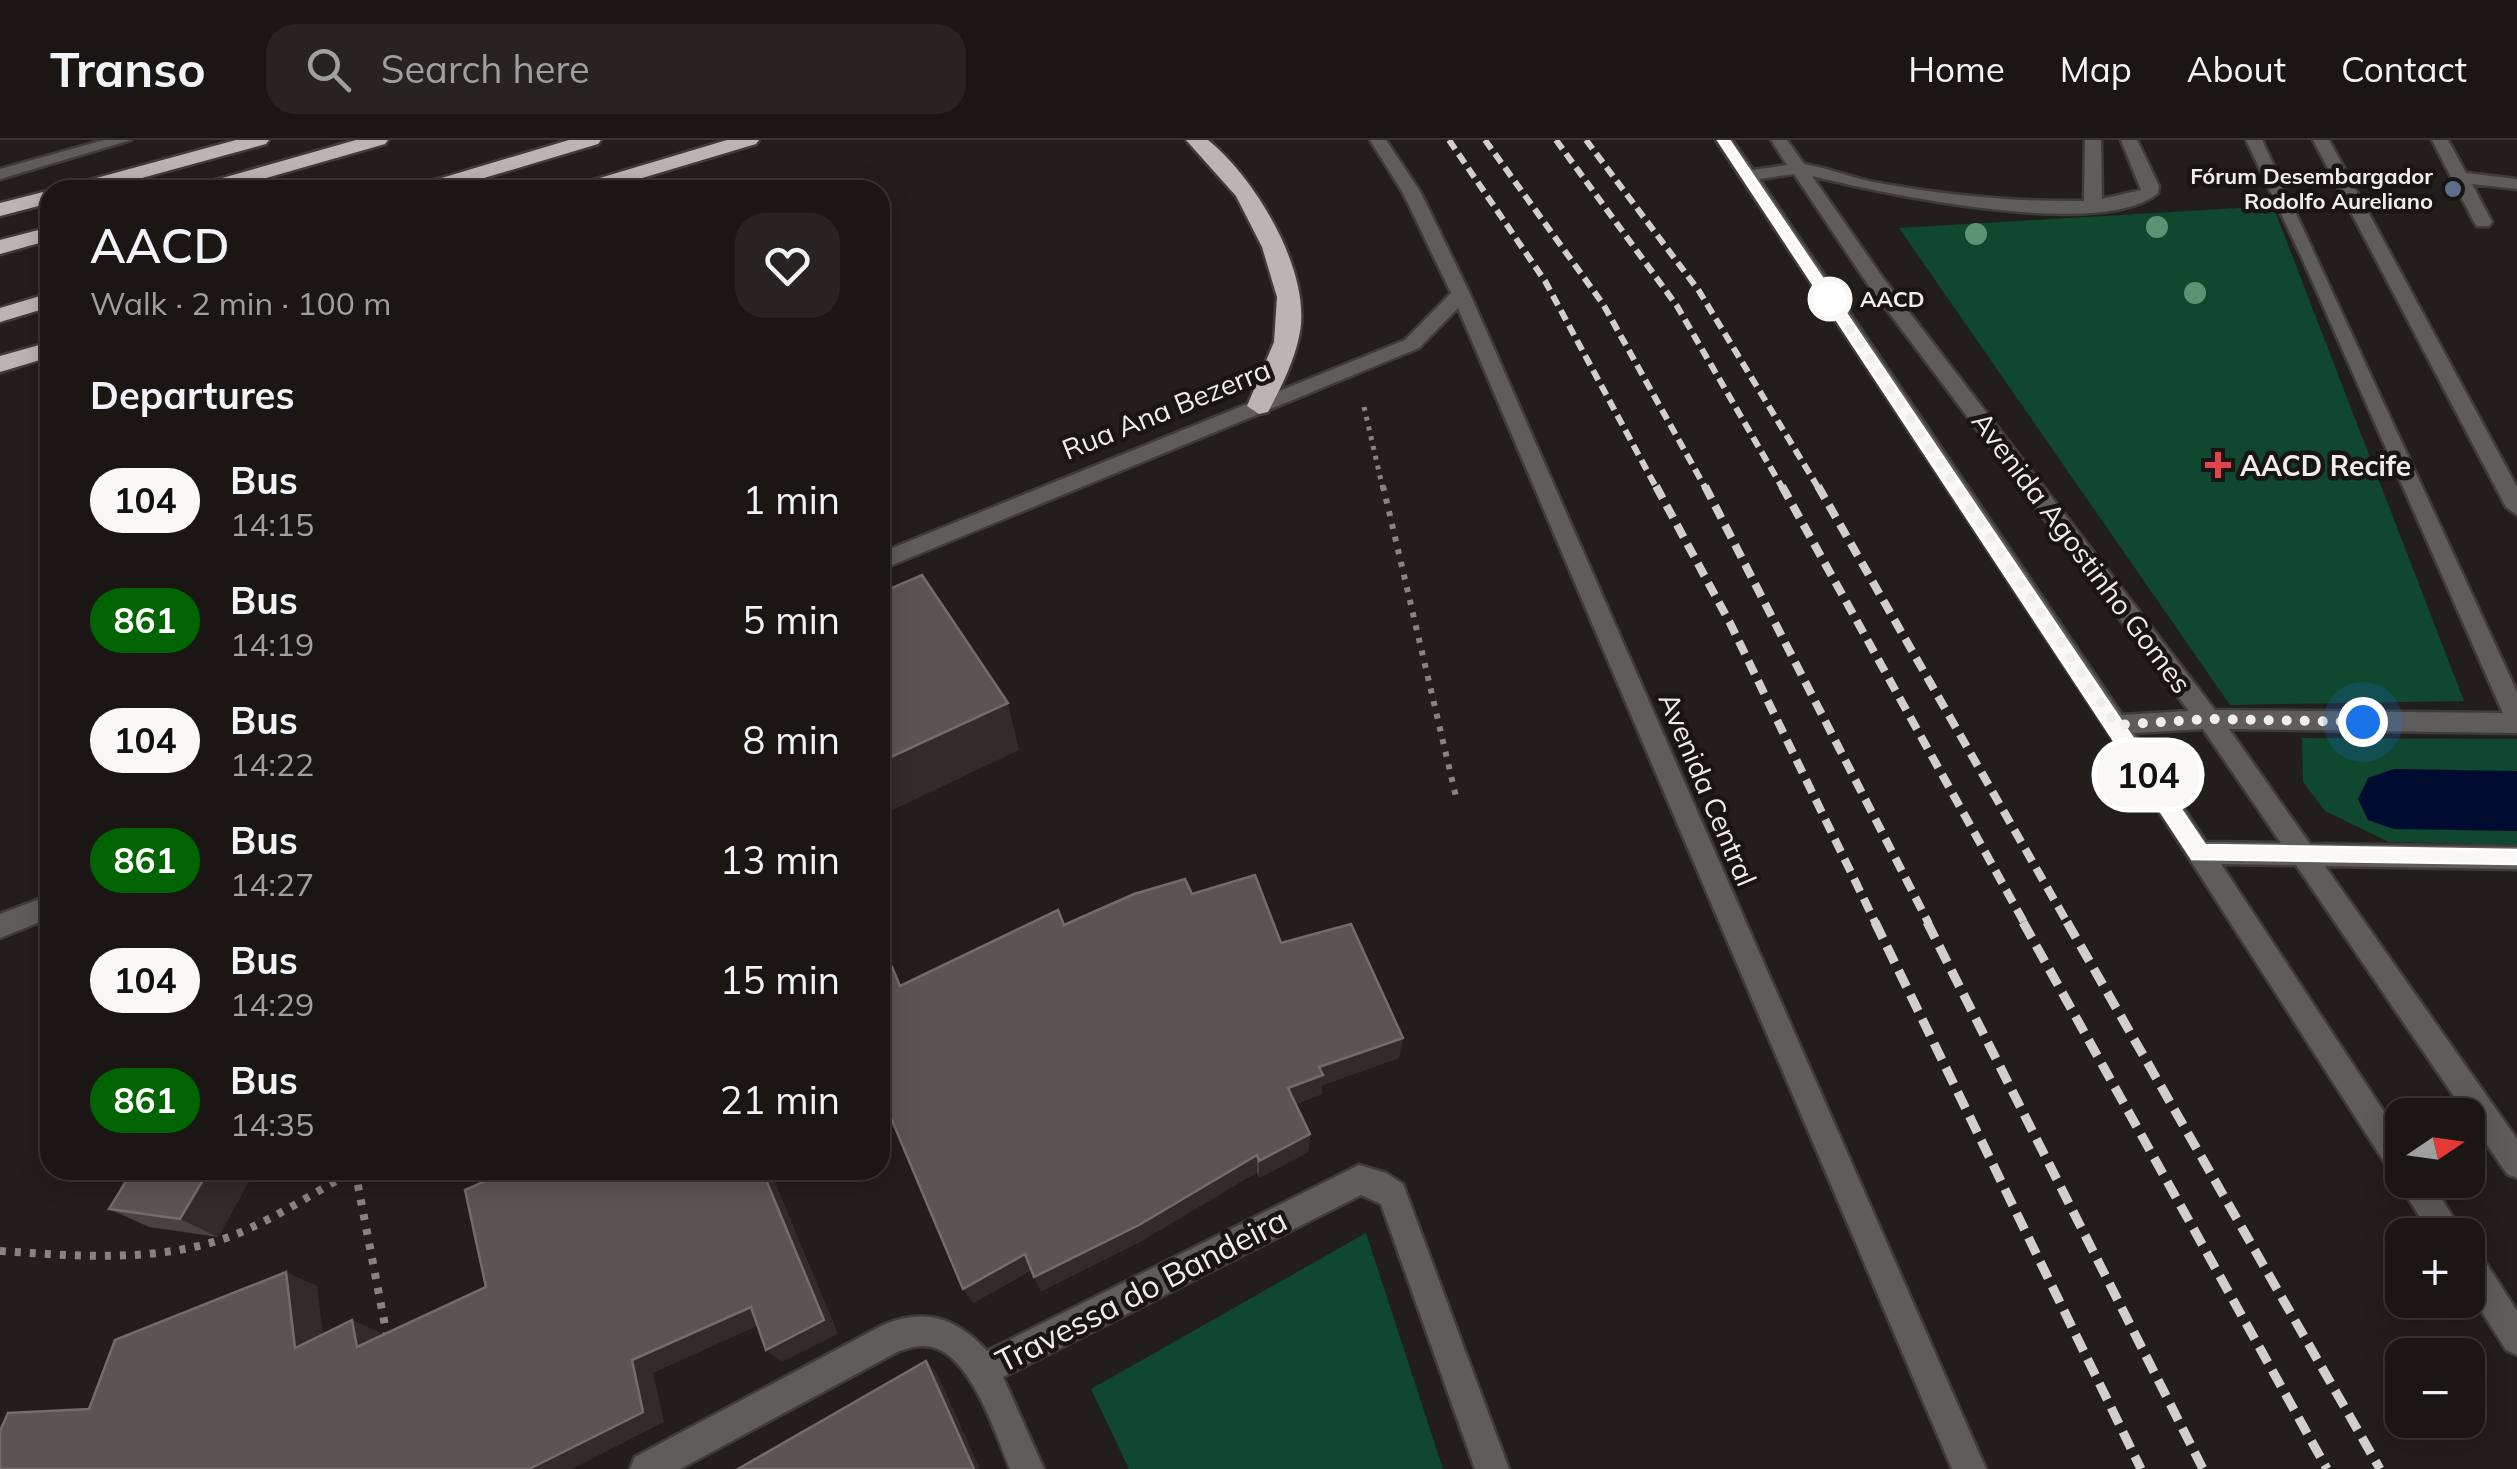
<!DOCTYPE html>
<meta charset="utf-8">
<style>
body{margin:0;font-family:Mulish,sans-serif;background:#272322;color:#f1f3f6;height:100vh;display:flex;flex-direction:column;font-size:38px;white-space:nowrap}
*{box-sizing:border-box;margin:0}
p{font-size:32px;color:#9f9fa0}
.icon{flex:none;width:55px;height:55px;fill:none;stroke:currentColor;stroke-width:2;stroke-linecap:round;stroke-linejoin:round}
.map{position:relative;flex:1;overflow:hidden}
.details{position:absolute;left:40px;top:40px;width:850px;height:1000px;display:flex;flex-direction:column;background:#1a1614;border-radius:30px;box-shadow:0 5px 25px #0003,0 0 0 2px #383534}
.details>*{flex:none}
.badge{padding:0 20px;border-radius:32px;font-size:35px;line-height:65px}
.needle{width:65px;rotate:77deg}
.buttons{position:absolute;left:2385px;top:958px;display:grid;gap:20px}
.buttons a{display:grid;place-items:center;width:100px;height:100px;border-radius:20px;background:#1a1614;box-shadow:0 5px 25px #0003,0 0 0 2px #383534;font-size:50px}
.you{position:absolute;width:50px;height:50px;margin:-25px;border:8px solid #fff;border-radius:50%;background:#1a73e8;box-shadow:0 0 0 15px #1a73e833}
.map>.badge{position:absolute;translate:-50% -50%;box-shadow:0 0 0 5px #fff}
h2{padding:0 50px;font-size:38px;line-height:90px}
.round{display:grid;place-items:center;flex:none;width:105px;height:105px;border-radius:30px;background:#272322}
.overview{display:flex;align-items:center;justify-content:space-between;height:170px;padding:0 50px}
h1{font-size:48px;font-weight:600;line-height:75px}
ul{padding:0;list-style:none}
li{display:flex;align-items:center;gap:30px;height:120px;padding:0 50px}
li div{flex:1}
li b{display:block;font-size:38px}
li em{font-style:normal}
li .badge{min-width:110px;font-weight:700;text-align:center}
header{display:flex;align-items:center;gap:60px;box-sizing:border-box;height:140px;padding:0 50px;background:#1a1614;border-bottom:2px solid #383534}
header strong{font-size:48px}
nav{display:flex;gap:55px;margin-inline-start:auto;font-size:35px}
.search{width:700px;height:90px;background:#272322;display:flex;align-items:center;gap:25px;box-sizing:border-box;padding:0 35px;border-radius:30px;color:#9f9fa0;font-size:38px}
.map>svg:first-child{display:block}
</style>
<header>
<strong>Transo</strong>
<div class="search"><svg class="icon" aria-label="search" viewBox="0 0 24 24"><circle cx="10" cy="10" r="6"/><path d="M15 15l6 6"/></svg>Search here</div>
<nav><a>Home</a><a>Map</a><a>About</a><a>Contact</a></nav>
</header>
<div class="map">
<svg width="2517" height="1329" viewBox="0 0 2517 1329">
<rect width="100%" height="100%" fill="#221e1b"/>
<path fill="#0f472f" d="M 2273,66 L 2464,561 L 2230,565 L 1899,88 Z
M 2302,598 L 2517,599 L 2517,705 L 2389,702 L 2325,671 L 2303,642 Z
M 1366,1093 L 1443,1329 L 1129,1329 L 1091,1249 Z"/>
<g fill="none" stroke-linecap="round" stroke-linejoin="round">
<path fill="#000b30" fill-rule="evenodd" d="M 2394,629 L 2517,631 L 2517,691 L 2394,689 L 2368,680 L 2358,659 L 2368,638 Z"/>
<g stroke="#3f3b38" stroke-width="5">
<path id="minor" d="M 104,0 L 131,0 L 0,39 L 0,29 Z
M 1370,0 L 1386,0 L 1421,53 L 1470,154 L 1986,1329 L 1952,1329 L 1458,168 L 1419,208 L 880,430 L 880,413 L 1405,200 L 1451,153 L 1403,53 Z
M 1716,0 L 1732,0 L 1753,30 L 1787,25 L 1771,0 L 1787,0 L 1804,24 C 1828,28 1850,37 1873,42 C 1942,55 2013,62 2084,61 L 2085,0 L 2101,0 L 2102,59 L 2141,50 L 2121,0 L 2137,0 L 2159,46 L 2158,53 C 2102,101 1881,53 1812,36 L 1883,138 L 2215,570 L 2503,573 L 2302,118 L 2246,0 L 2262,0 L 2517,552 L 2517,593 L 2229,589 L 2310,704 L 2517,707 L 2517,729 L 2325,726 L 2517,999 L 2517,1038 L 2507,1034 L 2296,725 L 2221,724 L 2402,999 L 2402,1040 L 2430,1040 L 2464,1095 L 2431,1095 L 2403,1050 L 2399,1037 L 2392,1034 L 2108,592 ZM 1794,34 L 1869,146 L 2189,571 L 2122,575 L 1759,39 ZM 2203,589 L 2281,703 L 2206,702 L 2134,593 Z
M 2313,0 L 2329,0 L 2517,347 L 2517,375 L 2506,367 Z
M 2432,0 L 2448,0 L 2466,33 L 2517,39 L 2517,49 L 2472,44 L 2492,82 L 2489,86 L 2477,86 L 2474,82 Z
M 50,755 L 50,778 L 0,798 L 0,774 Z
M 1359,1025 L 1386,1033 L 1403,1044 L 1509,1329 L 1475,1329 L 1381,1064 L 1361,1055 L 1003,1237 L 1044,1329 L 1010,1329 C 996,1295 974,1225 938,1209 C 925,1203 911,1207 899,1211 L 680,1329 L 630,1329 L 635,1317 L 883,1185 C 925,1167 957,1178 987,1211 Z
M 2468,1108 L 2479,1112 L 2517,1171 L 2517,1215 L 2506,1210 L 2468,1150 Z"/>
</g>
<g stroke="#3f3b38" stroke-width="5">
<path id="highway" d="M 236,0 L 269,0 L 266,4 L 98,50 L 64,50 L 67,46 Z
M 356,0 L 388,0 L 385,4 L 224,50 L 191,50 L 194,46 Z
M 569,0 L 601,0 L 598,4 L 444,50 L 412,50 L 415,46 Z
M 727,0 L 759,0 L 756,4 L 602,50 L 570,50 L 573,46 Z
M 1186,0 L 1208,0 C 1254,37 1306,123 1301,184 C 1298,214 1282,246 1268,272 L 1259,274 L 1247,266 L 1274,202 L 1277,157 L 1262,107 L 1236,56 Z
M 51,50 L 50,63 L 0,76 L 0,63 Z
M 50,87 L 50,100 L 0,114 L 0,100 Z
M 50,153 L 50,167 L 0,182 L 0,168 Z
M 50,202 L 50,217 L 0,232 L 0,216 Z"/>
</g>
<path stroke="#868380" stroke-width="5" stroke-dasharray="4 6" stroke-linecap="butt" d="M 1364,267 L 1383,349"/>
<path stroke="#868380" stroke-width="6" stroke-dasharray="5 8" stroke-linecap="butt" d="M 1383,346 L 1457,661"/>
<path stroke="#868380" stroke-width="8" stroke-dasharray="6 9" stroke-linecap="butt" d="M 355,1030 L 388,1201
M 0,1111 C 79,1116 164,1124 239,1093 C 279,1076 317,1051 355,1030"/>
<use href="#minor" fill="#5f5d5c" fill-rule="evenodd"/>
<use href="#highway" fill="#bab5b1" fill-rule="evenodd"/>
<path stroke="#d1cfcd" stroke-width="6" stroke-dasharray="11 6" stroke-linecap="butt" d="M 1449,0 L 1545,141 L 1657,349
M 1485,0 L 1603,164 L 1706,349
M 1556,0 L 1677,166 L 1783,349
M 1586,0 L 1699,151 L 1819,349"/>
<path stroke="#d1cfcd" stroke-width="8" stroke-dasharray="14 8" stroke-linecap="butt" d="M 1656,346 L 1730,483 L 1876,784
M 1705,346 L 1929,784
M 1782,346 L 2025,784
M 1818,346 L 2068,784"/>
<path stroke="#d1cfcd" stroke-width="9" stroke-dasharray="18 9" stroke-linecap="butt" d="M 1875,782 L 2141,1329
M 1927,782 L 2203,1329
M 2023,782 L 2327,1329
M 2067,782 L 2380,1329"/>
</g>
<g fill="#5a9475">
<circle cx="2157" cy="87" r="11"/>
<circle cx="1976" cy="94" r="11"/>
<circle cx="2195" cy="153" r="11"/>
</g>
<path fill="#474340" d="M 1192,754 L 1281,803 L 1399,918 L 1322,945 L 1322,954 L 1295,964 L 1310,994 L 1308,1012 L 1259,1038 L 1257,1032 L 1143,1100 L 1041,1151 L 1031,1130 L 973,1163 L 892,827 L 901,846 L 1064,785 Z
M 133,1030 L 255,1030 L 218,1097 L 149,1087 L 109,1069 Z"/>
<path fill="#302c29" d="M 1008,563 L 1019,610 L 880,676 L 880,622 Z
M 1403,898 L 1399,918 L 1322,945 L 1322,954 L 1287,967 L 1288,948 L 1319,927 Z
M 1310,994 L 1308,1012 L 1259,1038 L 1259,1021 Z
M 1257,1015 L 1257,1032 L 1143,1100 L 1041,1151 L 1034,1137 Z
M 209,1030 L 255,1030 L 218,1097 L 180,1079 Z
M 762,1030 L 770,1030 L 838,1194 L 782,1222 L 766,1210 Z
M 1025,1114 L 1032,1129 L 973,1163 L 963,1149 Z
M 286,1132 L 317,1146 L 326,1220 L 295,1208 Z
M 751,1167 L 768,1181 L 653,1233 L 664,1282 L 572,1329 L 529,1329 L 632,1220 Z
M 352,1180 L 381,1193 L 386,1220 L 357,1207 Z
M 926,1221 L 937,1233 L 980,1329 L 974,1329 Z"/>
<path fill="#595552" stroke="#716d6a" stroke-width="2.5" d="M 922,435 L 1008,563 L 880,622 L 880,453 Z
M 1255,735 L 1281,803 L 1351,784 L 1403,898 L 1319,927 L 1323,935 L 1288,948 L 1310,994 L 1259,1021 L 1257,1015 L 1139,1085 L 1034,1137 L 1025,1114 L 963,1149 L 880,952 L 880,832 L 892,827 L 900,846 L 1058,770 L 1064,785 L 1134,754 L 1185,739 L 1192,754 Z
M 133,1030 L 209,1030 L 180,1079 L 109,1069 Z
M 510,1030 L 762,1030 L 824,1180 L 766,1210 L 751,1167 L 632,1220 L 643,1272 L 529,1329 L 0,1329 L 0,1291 L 8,1273 L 89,1269 L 115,1200 L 286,1132 L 295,1208 L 352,1180 L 357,1207 L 486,1147 L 465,1050 Z
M 926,1221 L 974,1329 L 738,1329 Z"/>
<path fill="#faf7f7" stroke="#fff" stroke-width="2.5" d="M 1718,0 L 1729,0 L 2205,705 L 2517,710 L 2517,724 L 2192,719 Z"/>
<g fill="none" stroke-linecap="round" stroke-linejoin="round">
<path stroke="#f0eeec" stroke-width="10" stroke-dasharray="0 18" d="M 1830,159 L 2116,585 L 2209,579 L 2363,582"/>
</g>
<circle fill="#5c6f8a" stroke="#191512" stroke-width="4" cx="2453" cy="49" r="10"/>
<circle fill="#fff" stroke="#faf7f7" stroke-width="5" cx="1830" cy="159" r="20"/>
<path fill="#e0444e" stroke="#191512" stroke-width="4" d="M2213 310h10v10h10v10h-10v10h-10v-10h-10v-10h10z"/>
<g text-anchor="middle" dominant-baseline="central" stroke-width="9" stroke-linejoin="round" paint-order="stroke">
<g font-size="22" font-weight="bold" fill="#f0eeec" stroke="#191512" text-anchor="end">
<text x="2433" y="36">Fórum Desembargador<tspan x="2433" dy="25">Rodolfo Aureliano</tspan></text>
</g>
<g font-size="22" font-weight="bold" fill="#f0eeec" stroke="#191512" text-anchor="start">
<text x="1860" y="159">AACD</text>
</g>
<g font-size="28" fill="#f0eeec" stroke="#191512">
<text transform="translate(1166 269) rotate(-22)">Rua Ana Bezerra</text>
<text transform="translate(2082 412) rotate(53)">Avenida Agostinho Gomes</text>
<text transform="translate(1708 649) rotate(67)">Avenida Central</text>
</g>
<g font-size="28" font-weight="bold" fill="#f0eeec" stroke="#191512" text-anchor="start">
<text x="2240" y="325">AACD Recife</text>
</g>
<g font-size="32" fill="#f0eeec" stroke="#191512">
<text transform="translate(1141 1150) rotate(-27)">Travessa do Bandeira</text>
</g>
</g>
</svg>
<div class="buttons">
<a><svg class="needle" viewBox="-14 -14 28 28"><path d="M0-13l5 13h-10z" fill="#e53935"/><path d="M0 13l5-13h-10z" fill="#9f9fa0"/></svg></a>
<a>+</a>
<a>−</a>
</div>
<div class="you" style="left:2363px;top:582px"></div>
<b class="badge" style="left:2148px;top:635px;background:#faf7f7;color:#111">104</b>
<section class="details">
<div class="overview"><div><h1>AACD</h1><p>Walk · 2 min · 100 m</p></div><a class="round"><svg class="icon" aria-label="heart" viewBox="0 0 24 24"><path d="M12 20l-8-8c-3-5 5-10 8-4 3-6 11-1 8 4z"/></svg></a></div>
<h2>Departures</h2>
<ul>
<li><span class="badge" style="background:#faf7f7;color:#111">104</span><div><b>Bus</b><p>14:15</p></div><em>1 min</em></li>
<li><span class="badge" style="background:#006400;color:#fff">861</span><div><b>Bus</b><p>14:19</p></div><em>5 min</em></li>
<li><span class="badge" style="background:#faf7f7;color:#111">104</span><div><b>Bus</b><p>14:22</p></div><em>8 min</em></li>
<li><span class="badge" style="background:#006400;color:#fff">861</span><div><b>Bus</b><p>14:27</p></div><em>13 min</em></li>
<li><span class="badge" style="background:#faf7f7;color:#111">104</span><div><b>Bus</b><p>14:29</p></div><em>15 min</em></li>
<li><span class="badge" style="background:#006400;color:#fff">861</span><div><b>Bus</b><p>14:35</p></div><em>21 min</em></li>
</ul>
</section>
</div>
